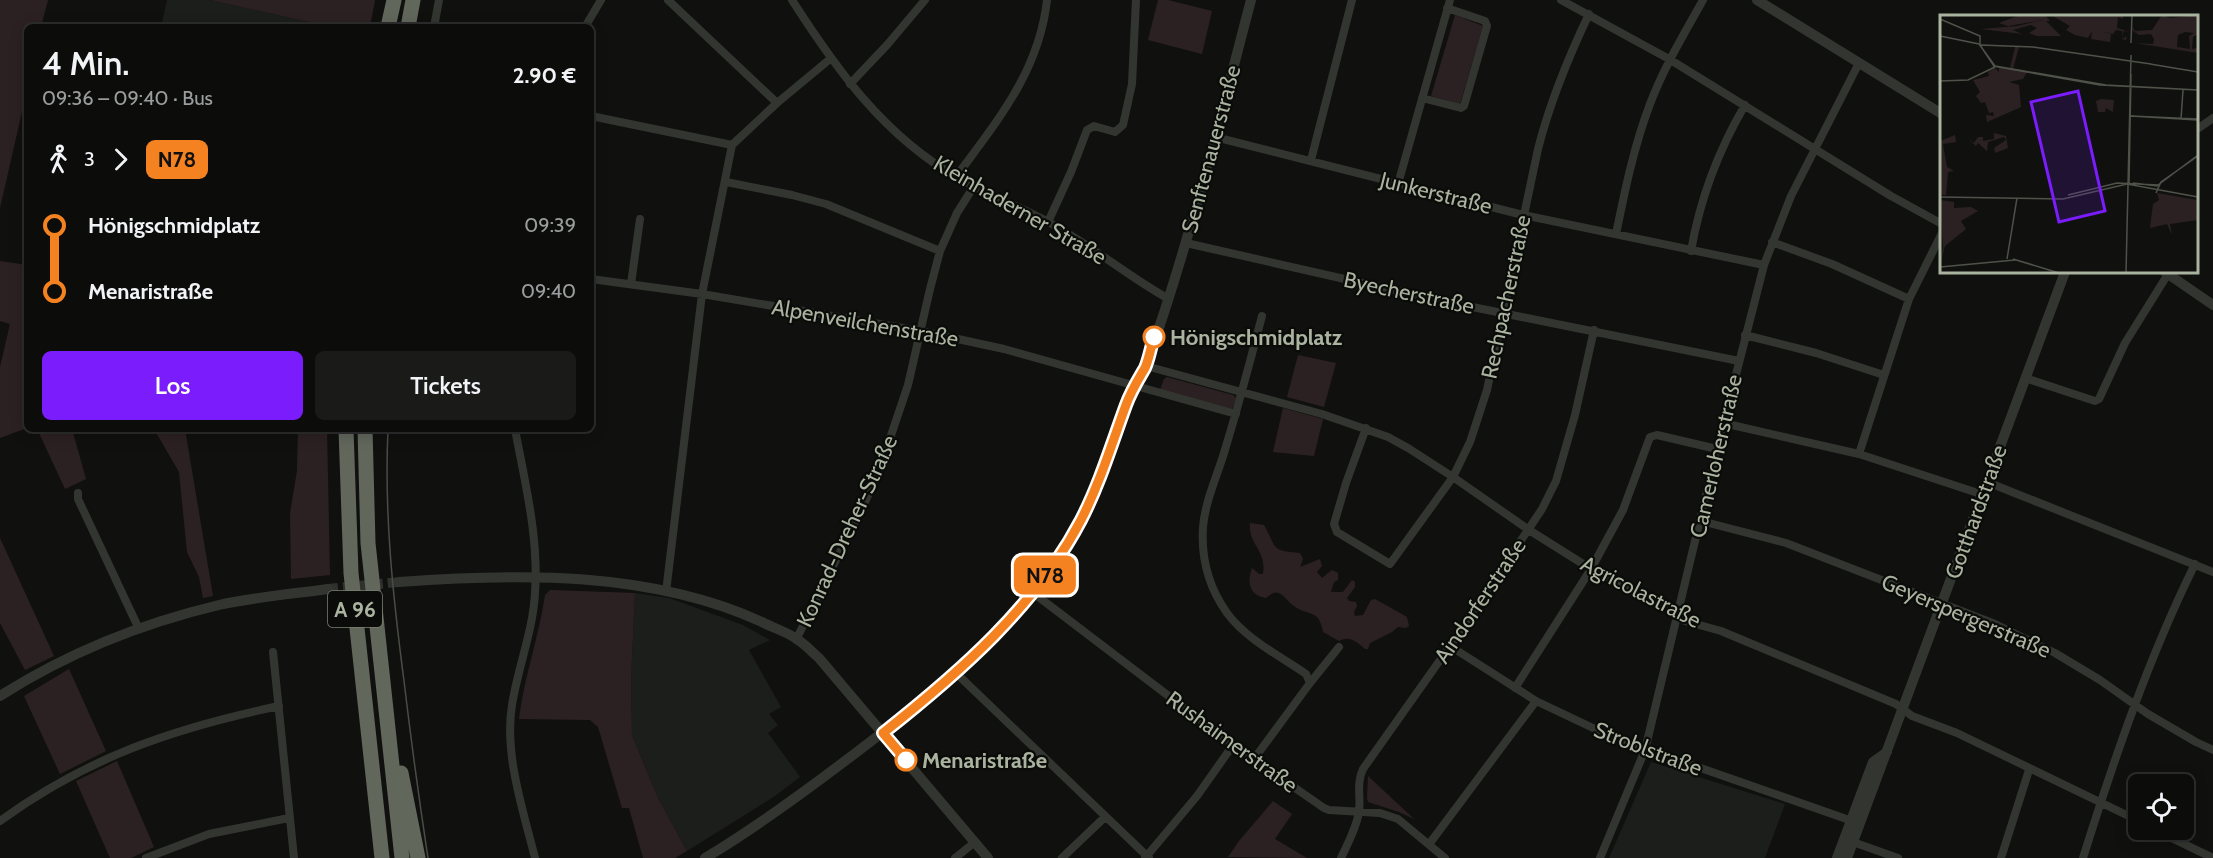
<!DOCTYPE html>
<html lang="de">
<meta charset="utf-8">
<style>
body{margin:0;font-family:Cabin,sans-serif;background:#1a1b19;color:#f1f3f6;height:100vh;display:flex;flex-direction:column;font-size:22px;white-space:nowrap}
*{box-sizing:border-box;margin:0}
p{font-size:20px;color:#9a9c9d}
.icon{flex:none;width:33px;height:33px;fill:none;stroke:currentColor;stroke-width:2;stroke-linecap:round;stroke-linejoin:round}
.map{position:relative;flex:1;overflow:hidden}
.drawer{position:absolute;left:24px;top:24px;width:570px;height:408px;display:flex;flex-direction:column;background:#0c0d0b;border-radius:9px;box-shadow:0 3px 15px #0003,0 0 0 2px #2c2d2c}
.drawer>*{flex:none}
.badge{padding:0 12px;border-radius:9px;font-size:21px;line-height:39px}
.buttons{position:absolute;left:2128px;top:774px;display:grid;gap:12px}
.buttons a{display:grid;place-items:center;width:66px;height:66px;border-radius:9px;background:#0c0d0b;box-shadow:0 3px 15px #0003,0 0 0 2px #2c2d2c;font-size:30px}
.map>.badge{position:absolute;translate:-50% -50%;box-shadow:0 0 0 3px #fff}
.legs{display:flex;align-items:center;gap:9px;height:66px;padding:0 18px;font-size:20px}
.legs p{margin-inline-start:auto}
.head{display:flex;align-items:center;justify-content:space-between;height:102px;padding:0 18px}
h1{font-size:33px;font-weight:600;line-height:45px}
.action{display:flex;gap:12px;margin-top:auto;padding:12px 18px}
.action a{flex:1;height:69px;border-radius:9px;background:#7a1cfc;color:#fff;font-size:24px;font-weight:600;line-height:69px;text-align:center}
.action a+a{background:#1a1b19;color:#f1f3f6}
ul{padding:0 18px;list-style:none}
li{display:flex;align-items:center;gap:21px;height:66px;font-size:22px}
li i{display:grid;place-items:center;width:9px;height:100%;margin:0 8px;background:currentColor}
li i::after{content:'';width:15px;height:15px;margin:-8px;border:4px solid;border-radius:50%;background:#0c0d0b}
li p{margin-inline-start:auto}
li:first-child i{background:linear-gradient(#0000 50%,currentColor 0)}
li:last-child i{background:linear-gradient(currentColor 50%,#0000 0)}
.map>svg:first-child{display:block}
</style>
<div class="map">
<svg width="2213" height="858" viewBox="0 0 2213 858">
<rect width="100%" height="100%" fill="#10110f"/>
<path fill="#1c1e1b" d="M 167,0 L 210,0 L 331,27 L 161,27 Z
M 635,593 L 669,598 L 743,625 L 770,640 L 749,650 L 781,707 L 769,714 L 778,725 L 768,733 L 800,777 L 775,796 L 687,851 L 658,798 L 632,735 L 631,680 Z
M 1651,762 L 1785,804 L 1765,858 L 1609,858 Z"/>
<path fill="#2c2122" d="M 0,0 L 48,0 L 41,27 L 27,27 L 27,90 L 0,208 Z
M 210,0 L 375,0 L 370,27 L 331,27 Z
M 1158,0 L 1168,0 L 1212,11 L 1202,54 L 1148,40 Z
M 1455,15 L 1483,26 L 1460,104 L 1431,96 Z
M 0,261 L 27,265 L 27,428 L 0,438 L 0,367 L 10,324 L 0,321 Z
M 1298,355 L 1336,363 L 1324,407 L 1287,397 Z
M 1167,377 L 1233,395 L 1236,398 L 1232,409 L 1160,390 L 1164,379 Z
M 1283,408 L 1323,419 L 1314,456 L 1273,452 Z
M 49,429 L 72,429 L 86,479 L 65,489 L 39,433 Z
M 154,429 L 185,429 L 213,596 L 203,598 L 199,577 L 187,552 L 179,472 Z
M 298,429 L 327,429 L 330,575 L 291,579 L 290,513 L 297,471 Z
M 1250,523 L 1264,525 C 1277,548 1270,551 1300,553 L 1303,559 L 1300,567 L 1320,559 L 1322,566 L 1317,572 L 1322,578 L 1332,570 L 1338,573 L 1338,580 L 1334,582 L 1331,592 L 1343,592 L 1352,580 L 1355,582 L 1355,587 L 1347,598 L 1349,601 L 1356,602 L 1357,606 L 1354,612 L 1355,616 L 1363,615 L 1371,600 L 1375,599 L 1407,617 L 1409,626 L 1406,628 L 1398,627 L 1392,632 L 1370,643 L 1368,649 L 1365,649 C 1357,642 1350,635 1339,641 L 1323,632 C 1319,608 1309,617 1294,606 C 1289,603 1284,595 1279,593 C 1274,591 1270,595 1266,598 C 1249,595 1247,583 1252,568 L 1259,574 L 1263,574 C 1267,550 1248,545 1250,523 Z
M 0,538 L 54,656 L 25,670 L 0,623 Z
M 550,590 L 635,593 L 631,680 L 632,735 L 658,798 L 687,851 L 675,858 L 643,858 L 629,808 L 622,808 L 598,727 L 590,720 L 519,719 C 524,677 539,637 545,595 Z
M 69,669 L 106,751 L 60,774 L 24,696 Z
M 117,761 L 154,847 L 131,858 L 110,858 L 76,781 Z
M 1368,776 L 1413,818 L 1414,819 L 1399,812 L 1368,802 L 1367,798 Z
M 1273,801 L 1292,814 L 1275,839 L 1307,858 L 1228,857 L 1239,841 Z"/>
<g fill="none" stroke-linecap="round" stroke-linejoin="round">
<path stroke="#2f312c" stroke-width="10" stroke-dasharray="10 5" stroke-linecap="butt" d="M 328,589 L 399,582"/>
<path stroke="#333630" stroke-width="8" d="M 668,0 L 777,103
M 792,0 C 837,70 884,136 958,178 C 987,195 1019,206 1048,222 C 1090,244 1126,275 1167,298
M 1561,0 L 1669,59 L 1891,196 L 1942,224
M 434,27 L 439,0
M 585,27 L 601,0
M 850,84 L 887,45 L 925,0
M 1422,98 L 1461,108 L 1464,106 L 1487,26 L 1485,21 L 1447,8
M 591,116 L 732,145
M 2196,130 L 2213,118
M 1215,137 L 1523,215 L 1764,265
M 1311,160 L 1352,0
M 956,177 C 997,121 1039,72 1047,0
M 726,182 L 792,195 L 826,204 L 940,251
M 1398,184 L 1450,0
M 1048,222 L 1071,172 L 1087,130 L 1094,126 L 1115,132 L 1123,125 L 1132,84 L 1136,0
M 1616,234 C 1625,190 1634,146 1650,104 C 1664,67 1684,34 1703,0
M 1772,242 L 1832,264 L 1909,299
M 1186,243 L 1433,299 L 1739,361
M 1691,251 C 1700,199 1718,151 1745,105
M 591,279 L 702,294 L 921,331 L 1004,349 L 1236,414
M 631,284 L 640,219
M 1262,316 C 1250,362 1238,407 1224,453 C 1217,476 1205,502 1203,527 C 1201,558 1209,588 1227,613 C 1246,639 1280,656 1306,674 L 1310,683
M 1745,335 L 1816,353 L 1884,375
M 1146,366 L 1322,414 L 1388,437 L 1408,448 L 1453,477 L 1529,530 L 1591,569 L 1669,609 L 1685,621 L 1721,631 L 1896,704 L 1912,716 L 1957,733 L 2139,821
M 2025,378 L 2095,401 L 2099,399 L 2125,343 L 2168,274
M 1723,423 L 1859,454 L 1981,494
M 1366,428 L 1346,483 L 1334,524 L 1337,532 L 1390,564 L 1453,477 L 1470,442 L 1487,390 L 1538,149 C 1550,102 1568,58 1589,14
M 515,429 C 525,483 539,538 535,593 C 533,631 518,667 512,705 C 504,754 523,810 535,858
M 1859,454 L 1909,299 L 1942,233
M 1987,482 L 2213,572
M 78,493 L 78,499 L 139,629
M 1701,521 L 1786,543 L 1995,624 L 2055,653 L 2100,680 L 2148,714 L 2196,742 L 2213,750
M 666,592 L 702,294 L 732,145 L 777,103 L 830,59
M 1032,592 L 1233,745 L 1324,808 L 1329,810 L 1380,813 L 1398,819 L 1445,858
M 797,638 L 866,500 L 880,468 L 908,385 L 930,289 L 940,251 L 957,213 L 974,186
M 1450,646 L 1536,701 L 1612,737 L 1855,822
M 273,652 L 294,858
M 956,673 L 1149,858
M 1515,688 L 1591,569 L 1623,510 L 1650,437 L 1657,435 L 1717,449
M 1254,759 L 1310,683 L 1339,647
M 0,821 C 88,757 174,728 279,706
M 2155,830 L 2213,858
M 1850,841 L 1898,858
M 1430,843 L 1536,701
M 146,858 L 209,834 L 289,818
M 955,858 L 975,842
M 1062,858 L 1105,817
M 1145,858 L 1197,796 L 1233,745
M 1341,858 C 1348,843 1356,829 1359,812 C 1361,797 1356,783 1363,769 L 1450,646 L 1542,509 L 1556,481 L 1575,415 L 1594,330
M 1600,858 L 1645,750 L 1717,449 L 1764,265 L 1791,196 L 1859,63
M 2001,858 L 2029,770
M 2083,858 C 2114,759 2149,657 2195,564"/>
<path stroke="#333630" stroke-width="10" d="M 1757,0 L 1942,114
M 2165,272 L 2213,305
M 399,582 C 519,573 651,571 762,622 C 773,628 788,632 798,640 C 806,645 812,652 819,658 L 988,858
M 0,696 C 66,654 143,623 219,605 C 255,597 291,594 328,589
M 705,858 C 754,829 800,795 845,761 C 935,693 1027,621 1081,519 C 1101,482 1111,440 1127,401 C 1133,388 1142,376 1147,363 C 1189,244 1219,122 1251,0
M 1837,858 L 1873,762 L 1887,752
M 1847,858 L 2065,272"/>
<path stroke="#62675c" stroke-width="15" d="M 388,27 L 394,0
M 408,27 L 413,0
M 346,429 L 351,573 L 382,858
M 365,429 L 368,543 L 402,858
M 401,773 L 418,858"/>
<path stroke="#494d45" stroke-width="1.5" d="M 388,429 C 384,514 393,597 404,681 C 411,740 419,799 428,858"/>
</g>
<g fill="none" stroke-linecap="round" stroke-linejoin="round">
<g stroke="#fff" stroke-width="14">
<path id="line-1" d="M 906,760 L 883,733 C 959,673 1036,606 1081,520 C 1100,483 1112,443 1126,405 C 1131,391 1138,380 1145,368 C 1149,359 1151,347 1154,337"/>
</g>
<use href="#line-1" stroke="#f58220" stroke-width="9"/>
</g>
<g fill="#fff" stroke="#f58220" stroke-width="3">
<circle cx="1154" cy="337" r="10"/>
<circle cx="906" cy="760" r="10"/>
</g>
<g text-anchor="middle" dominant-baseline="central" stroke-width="4.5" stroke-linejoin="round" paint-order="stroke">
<rect fill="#0b0c0a" stroke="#7a8172" stroke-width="1.5" x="328" y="591" width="54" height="36" rx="4.5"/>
<g font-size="21" font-weight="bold" fill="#aab39f">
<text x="355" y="609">A 96</text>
</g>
<g font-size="22" fill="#aab39f" stroke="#0b0c0a">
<text transform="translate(1211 149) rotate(-75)">Senftenauerstraße</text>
<text transform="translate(1436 193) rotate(14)">Junkerstraße</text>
<text transform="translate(1020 210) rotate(30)">Kleinhaderner Straße</text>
<text transform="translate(1409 293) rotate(12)">Byecherstraße</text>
<text transform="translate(1506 297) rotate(-78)">Rechpacherstraße</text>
<text transform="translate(865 323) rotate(10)">Alpenveilchenstraße</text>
<text transform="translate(1716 456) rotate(-77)">Camerloherstraße</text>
<text transform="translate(1976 512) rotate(-70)">Gotthardstraße</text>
<text transform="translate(847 531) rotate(-65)">Konrad-Dreher-Straße</text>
<text transform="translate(1641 592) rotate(27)">Agricolastraße</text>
<text transform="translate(1480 601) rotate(-56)">Aindorferstraße</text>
<text transform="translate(1966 616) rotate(23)">Geyerspergerstraße</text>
<text transform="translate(1232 742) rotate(36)">Rushaimerstraße</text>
<text transform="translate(1648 749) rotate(21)">Stroblstraße</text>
</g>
<g font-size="22" font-weight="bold" fill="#aab39f" stroke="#0b0c0a" text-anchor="start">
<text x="1170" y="337">Hönigschmidplatz</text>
<text x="922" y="760">Menaristraße</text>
</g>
</g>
<g transform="translate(1940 15)">
<rect width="258" height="258" fill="#10110f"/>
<path d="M 80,0 L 105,0 L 110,6 L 106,6 L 121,21 L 97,21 L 89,18 L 97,13 L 91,10 L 73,15 L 82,19 L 41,14 L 77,11 L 103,5 L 68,11 L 59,8 ZM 111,0 L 183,0 L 183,4 L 178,2 L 177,13 L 190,17 L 183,16 L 182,24 L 187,21 L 186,25 L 182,24 L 182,16 L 176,15 L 173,19 L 160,16 L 171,19 L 170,27 L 151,24 L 152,16 L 148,23 L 135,20 L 126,15 L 130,11 ZM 222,0 L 231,3 L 258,0 L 258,19 L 253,22 L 252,34 L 257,33 L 258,38 L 195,28 L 213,29 L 214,24 L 211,19 L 199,20 L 193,16 L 192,11 L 195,16 L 212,15 ZM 245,17 L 254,18 L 249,21 L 250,34 L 237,32 L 238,20 ZM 75,32 L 79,32 L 73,54 L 87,57 L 83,64 L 69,67 L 79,70 L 81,92 L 47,107 L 46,100 L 54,101 L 53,97 L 49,98 L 45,87 L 41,88 L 36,81 L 40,77 L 33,65 L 49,61 L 48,57 L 55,53 L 59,57 L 59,52 L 70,53 ZM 161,84 L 174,85 L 173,97 L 166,93 L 165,97 L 158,97 L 156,86 ZM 54,118 L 66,121 L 68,133 L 55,138 L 54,133 L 66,125 L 64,122 L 48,127 L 47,136 L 38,128 L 36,131 L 29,124 L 34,128 L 38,122 L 43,122 L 43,126 L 54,124 ZM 15,120 L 16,127 L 3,129 L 7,152 L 14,156 L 8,157 L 6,180 L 0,180 L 0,126 ZM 217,178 L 257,185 L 258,205 L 230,209 L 232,220 L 227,209 L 210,213 L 213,189 L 219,185 ZM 0,185 L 14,187 L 14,193 L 31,192 L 38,196 L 21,206 L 26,214 L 5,231 L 0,250 L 3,233 Z" fill="#2c2122" fill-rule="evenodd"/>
<path fill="none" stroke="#4e5249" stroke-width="1.5" d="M 0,4 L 40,21 L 40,31M 0,21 L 39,29 L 55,51 L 166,70 L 258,75M 191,28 L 192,0M 40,30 L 54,51M 41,30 L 93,32 L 211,49M 210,49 L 258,57M 53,51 L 160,70 L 258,75M 0,66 L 28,65 L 55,52M 243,75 L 241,104 L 258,105M 258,104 L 191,101 L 258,105M 189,168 L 191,59M 193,168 L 218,171M 216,178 L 221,167 L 258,141M 128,180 L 177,168 L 218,170 L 258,140M 0,182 L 123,184 L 187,169 L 258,182M 67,244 L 77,183M 73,244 L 119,258M 0,252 L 75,245M 186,258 L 191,40"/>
<path fill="#7a1cfc" fill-opacity="0.15" stroke="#7a1cfc" stroke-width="3" d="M 138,76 L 165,196 L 119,207 L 91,87 Z"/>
<rect width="258" height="258" fill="none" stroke="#aab39f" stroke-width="3"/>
</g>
</svg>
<div class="buttons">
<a><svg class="icon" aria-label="locate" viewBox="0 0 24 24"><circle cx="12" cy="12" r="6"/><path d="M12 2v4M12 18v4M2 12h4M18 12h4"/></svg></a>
</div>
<b class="badge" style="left:1045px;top:575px;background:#f58220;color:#111">N78</b>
<section class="drawer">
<div class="head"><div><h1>4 Min.</h1><p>09:36 – 09:40 · Bus</p></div><b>2.90 €</b></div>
<div class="legs"><svg class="icon" aria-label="walk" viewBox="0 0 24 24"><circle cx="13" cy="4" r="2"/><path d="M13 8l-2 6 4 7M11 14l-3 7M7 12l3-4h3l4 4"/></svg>3<svg class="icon" aria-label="forward" viewBox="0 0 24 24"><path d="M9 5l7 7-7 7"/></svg><b class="badge" style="background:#f58220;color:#111">N78</b></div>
<ul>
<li><i style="color:#f58220"></i><b>Hönigschmidplatz</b><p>09:39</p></li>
<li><i style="color:#f58220"></i><b>Menaristraße</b><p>09:40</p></li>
</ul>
<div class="action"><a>Los</a><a>Tickets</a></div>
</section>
</div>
